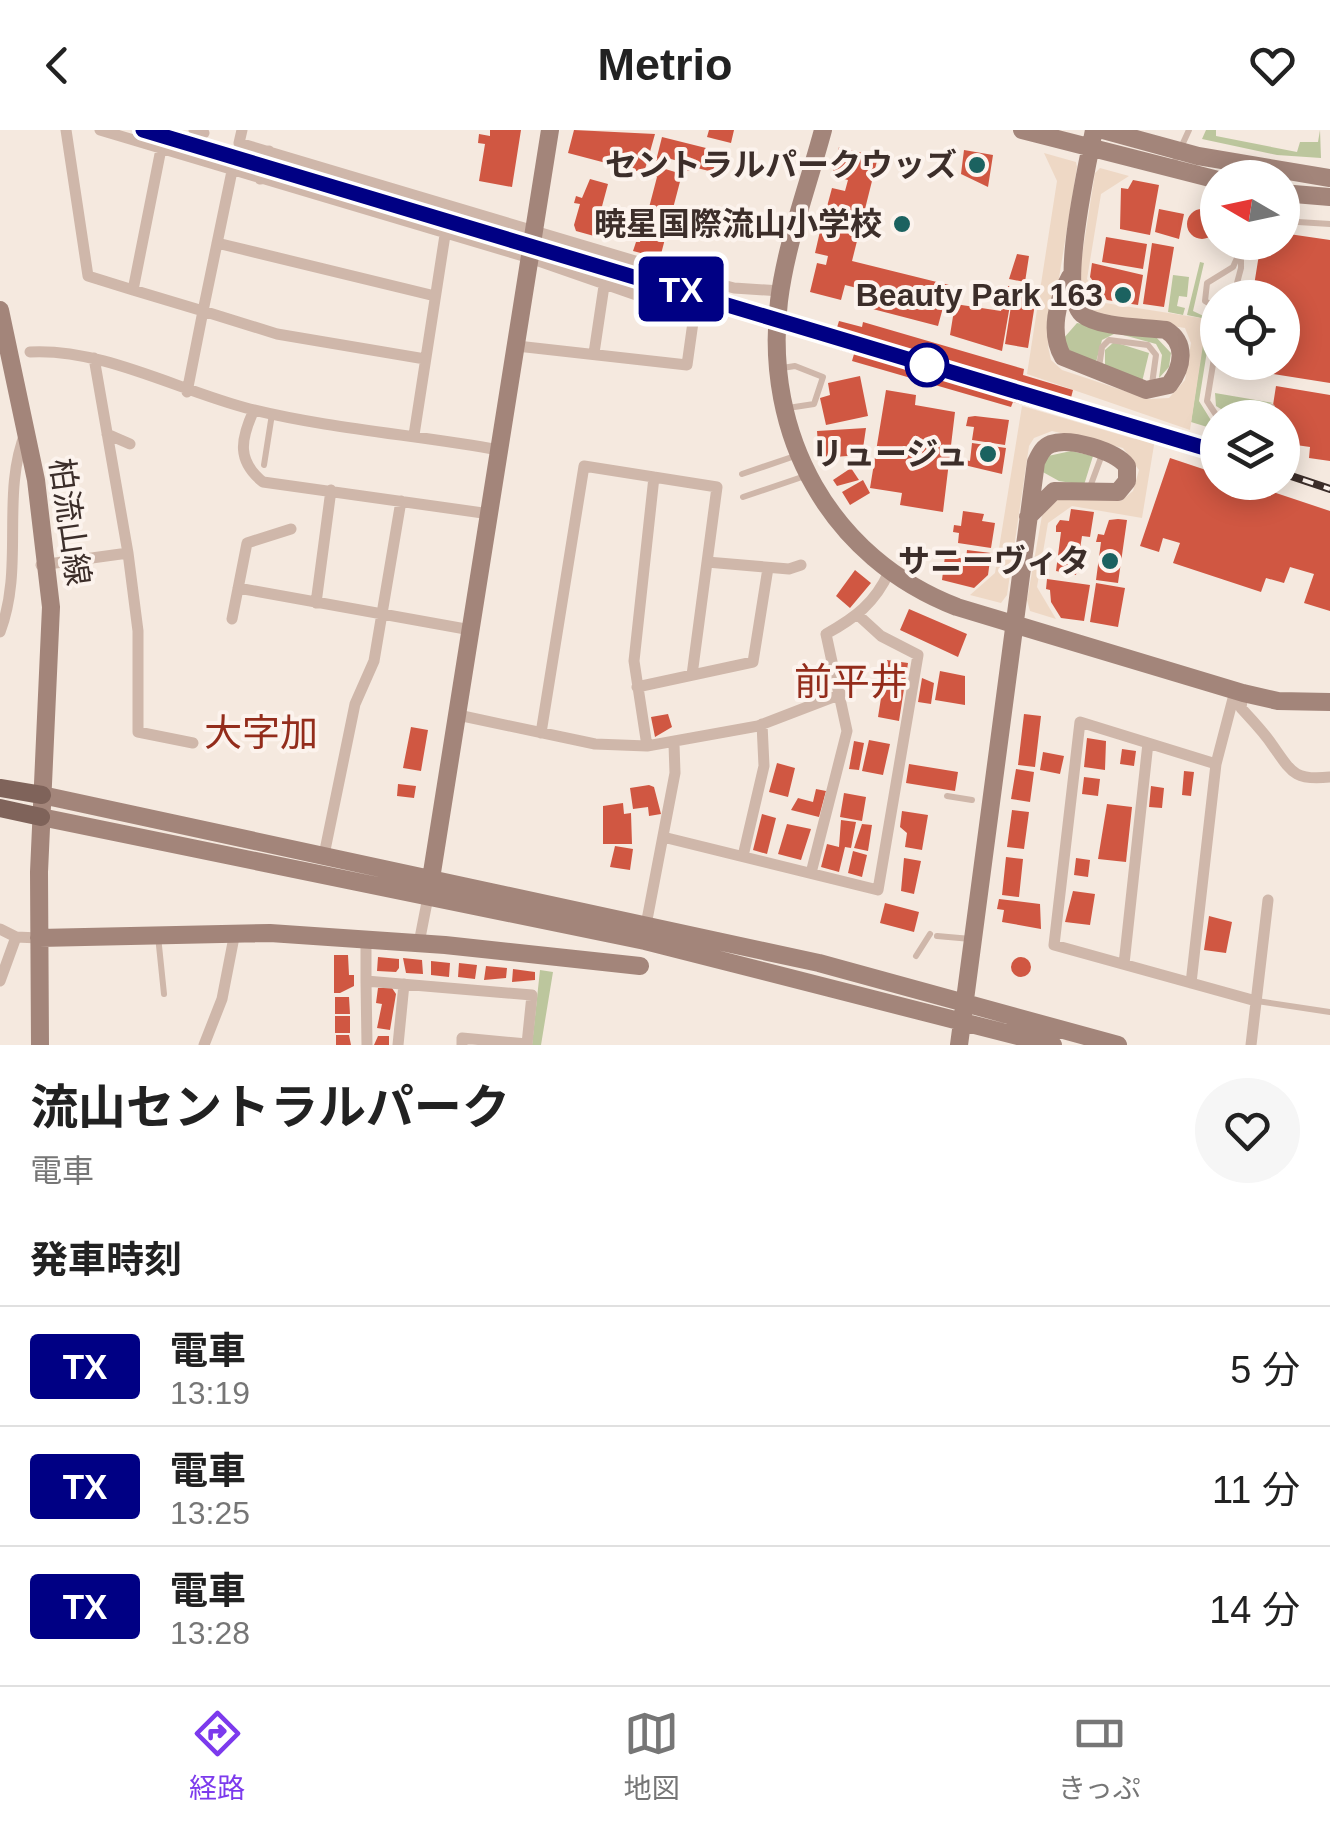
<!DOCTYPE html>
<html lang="ja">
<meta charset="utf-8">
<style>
body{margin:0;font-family:Helvetica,"Noto Sans JP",sans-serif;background:#f6f6f6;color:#222;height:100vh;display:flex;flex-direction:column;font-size:38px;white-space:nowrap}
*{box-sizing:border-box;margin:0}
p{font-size:32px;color:#767676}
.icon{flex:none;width:55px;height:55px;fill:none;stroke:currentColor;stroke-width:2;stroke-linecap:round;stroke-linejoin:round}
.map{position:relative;height:915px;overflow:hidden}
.sheet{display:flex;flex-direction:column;background:#fff;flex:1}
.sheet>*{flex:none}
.badge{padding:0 20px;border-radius:8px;font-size:35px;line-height:65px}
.needle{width:65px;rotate:279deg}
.controls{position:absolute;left:1200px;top:30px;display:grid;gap:20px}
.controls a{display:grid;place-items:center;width:100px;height:100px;border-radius:50%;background:#fff;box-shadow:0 5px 25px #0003;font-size:50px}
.map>.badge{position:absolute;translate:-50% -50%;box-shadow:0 0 0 5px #fff}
h2{padding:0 30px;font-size:38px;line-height:90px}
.round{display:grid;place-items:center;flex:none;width:105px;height:105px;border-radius:52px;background:#f6f6f6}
.summary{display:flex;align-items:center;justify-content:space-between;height:170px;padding:0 30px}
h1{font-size:48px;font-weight:700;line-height:75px}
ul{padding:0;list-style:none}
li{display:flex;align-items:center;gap:30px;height:120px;padding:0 30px;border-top:2px solid #e0e0e0}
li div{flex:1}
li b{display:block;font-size:38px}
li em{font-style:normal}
li .badge{min-width:110px;font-weight:700;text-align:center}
header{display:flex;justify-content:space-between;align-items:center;height:130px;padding:0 30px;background:#fff;font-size:45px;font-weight:700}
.menu{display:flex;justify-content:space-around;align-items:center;height:140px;border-top:2px solid #e0e0e0;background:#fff;font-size:28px;color:#767676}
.menu a{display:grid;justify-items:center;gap:5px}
.menu .selected{color:#7c3aed}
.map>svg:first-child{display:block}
</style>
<header><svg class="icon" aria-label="back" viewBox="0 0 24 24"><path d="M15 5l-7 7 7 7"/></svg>Metrio<svg class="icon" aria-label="heart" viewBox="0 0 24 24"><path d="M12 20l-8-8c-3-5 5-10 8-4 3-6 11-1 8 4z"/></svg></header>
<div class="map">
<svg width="1330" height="915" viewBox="0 0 1330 915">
<rect width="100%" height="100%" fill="#f5e9df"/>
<path fill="#bcc69d" d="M 1206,0 L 1216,0 L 1216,6 L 1297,22 L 1300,12 L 1318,12 L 1320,0 L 1321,28 L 1277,25 L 1202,9 Z
M 1200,132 L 1204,133 L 1193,181 L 1212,190 L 1199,271 L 1217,300 L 1191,292 L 1206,189 L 1187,185 Z
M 1173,145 L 1189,147 L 1187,167 L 1179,166 L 1177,176 L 1185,178 L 1183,185 L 1168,182 Z
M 1077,193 L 1155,206 L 1171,223 L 1169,237 L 1159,248 L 1162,225 L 1156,214 L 1116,203 L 1102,210 L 1095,236 L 1070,222 L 1063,209 Z
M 1114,212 L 1149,223 L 1142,252 L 1105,238 L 1105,220 Z
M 1215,263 L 1273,273 L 1229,284 L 1216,276 Z
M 1071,321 L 1093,326 L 1084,355 L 1059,351 L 1041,341 L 1048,326 Z
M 540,840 L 553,842 L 541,915 L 532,915 Z"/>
<path fill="#eed8c5" d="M 1044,23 L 1076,32 L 1077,37 L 1048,216 L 1051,230 L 1062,240 L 1149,269 L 1169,268 L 1185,250 L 1191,213 L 1185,198 L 1100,185 L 1083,172 L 1078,151 L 1095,43 L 1100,38 L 1129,46 L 1101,64 L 1087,149 L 1105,173 L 1207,189 L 1190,300 L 1027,244 L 1057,51 Z
M 1022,276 L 1135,309 L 1136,304 L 1155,309 L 1142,388 L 1072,376 L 1048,393 L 1037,457 L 1056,489 L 1030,481 L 1027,470 L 1043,380 L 1057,369 L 1071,367 L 1121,371 L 1133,361 L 1139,340 L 1123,318 L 1052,301 L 1034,308 L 1029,316 L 1007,465 L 1001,473 L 970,465 L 995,443 Z"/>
<path fill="#d05742" d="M 490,0 L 521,0 L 512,57 L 479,51 L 485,14 L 478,13 L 479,4 L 490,6 Z
M 574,0 L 655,4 L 644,43 L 568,23 Z
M 709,0 L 734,0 L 731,13 L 707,7 Z
M 662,7 L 718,21 L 713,42 L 693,37 L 691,41 L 684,40 L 686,33 L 667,28 L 666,33 L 656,31 Z
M 839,17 L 878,27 L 852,131 L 949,155 L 938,196 L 865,177 L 869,161 L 845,155 L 841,170 L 810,162 L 817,133 L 826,135 L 828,126 L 815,123 L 821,97 L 836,101 L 839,88 L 825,84 L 832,58 L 845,61 L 848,50 L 832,46 Z
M 964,20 L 993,25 L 988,57 L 961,44 Z
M 655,36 L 682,44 L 660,128 L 633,121 L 636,112 L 640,112 L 657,47 L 652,46 Z
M 590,49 L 608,54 L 594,106 L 576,101 L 574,95 L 580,74 L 574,73 L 576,66 L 582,68 Z
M 1133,50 L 1159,55 L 1150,105 L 1120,99 L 1121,58 L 1128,59 Z
M1187 94a15 15 0 1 1 30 0a15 15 0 1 1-30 0Z
M 1159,79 L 1184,84 L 1179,109 L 1155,102 Z
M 1282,103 L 1330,110 L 1330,253 L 1241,239 L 1242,232 L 1282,232 L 1282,168 L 1252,168 L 1261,112 L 1282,112 Z
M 1106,107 L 1147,114 L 1143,139 L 1102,132 Z
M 1152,113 L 1174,117 L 1164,177 L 1143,174 Z
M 1017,124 L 1029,126 L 1025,152 L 1009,149 Z
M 1092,133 L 1143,145 L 1138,175 L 1107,170 L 1090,147 Z
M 1008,156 L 1037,161 L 1028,218 L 1005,214 L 1012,170 L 1006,169 Z
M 1003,172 L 1010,175 L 1002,221 L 950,205 L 955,174 L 1001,181 Z
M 839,191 L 862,197 L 863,192 L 1024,239 L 1023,245 L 1073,260 L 1066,287 L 1013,272 L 1011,277 L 852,231 L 854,224 L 831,217 Z
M 860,246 L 868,286 L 826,295 L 820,268 L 830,265 L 828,253 Z
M 1276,256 L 1330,265 L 1330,331 L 1309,328 L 1310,317 L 1282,313 L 1282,288 L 1271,288 Z
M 886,260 L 916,265 L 915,275 L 955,282 L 943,382 L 900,375 L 902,363 L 870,358 Z
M 975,286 L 1009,290 L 1005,315 L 972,310 L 974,297 L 966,296 L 968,287 Z
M 866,298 L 862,325 L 819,328 L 817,301 Z
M 972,313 L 1006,318 L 1002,344 L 960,334 L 960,329 L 970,331 Z
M 1170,328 L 1218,344 L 1218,352 L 1243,352 L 1330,381 L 1330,481 L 1304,473 L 1314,444 L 1290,437 L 1284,453 L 1266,448 L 1261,462 L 1173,433 L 1180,413 L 1163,408 L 1159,422 L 1140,416 Z
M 851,338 L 859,350 L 837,356 L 833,350 Z
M 863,350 L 870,363 L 850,375 L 842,362 Z
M 1071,379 L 1094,382 L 1090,407 L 1082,406 L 1076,445 L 1056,441 L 1061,402 L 1056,402 L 1056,396 L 1060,390 L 1069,391 Z
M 963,381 L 984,384 L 982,391 L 995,393 L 991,418 L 958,413 L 959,403 L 953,402 L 954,395 L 961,396 Z
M 1118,389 L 1127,390 L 1118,453 L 1096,450 L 1101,412 L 1096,412 L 1098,404 L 1104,405 L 1109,390 Z
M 967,420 L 991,423 L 988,445 L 974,458 L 942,450 L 945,426 L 966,429 Z
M 855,440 L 871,453 L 850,478 L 836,466 Z
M 1047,449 L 1090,455 L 1084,491 L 1061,488 L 1051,472 L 1050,460 L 1046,459 Z
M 1096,453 L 1125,458 L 1118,497 L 1090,492 Z
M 909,479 L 967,504 L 958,527 L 900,500 Z
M 887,530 L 908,533 L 899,591 L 878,587 Z
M 940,541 L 965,546 L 965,575 L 935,570 Z
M 922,548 L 934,553 L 931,574 L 918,572 Z
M 668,584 L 672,597 L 655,607 L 651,587 Z
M 1024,584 L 1041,586 L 1035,637 L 1018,635 Z
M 411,597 L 428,600 L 421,641 L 403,638 Z
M 1087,608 L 1106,611 L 1105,640 L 1084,637 Z
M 869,610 L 890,614 L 883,645 L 862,641 Z
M 854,611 L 864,613 L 859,640 L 849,639 Z
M 1122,619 L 1136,621 L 1134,636 L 1120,634 Z
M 1043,622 L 1064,626 L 1060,644 L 1040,640 Z
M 777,633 L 795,638 L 788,667 L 769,662 Z
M 909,634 L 958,642 L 955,661 L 906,653 Z
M 1016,639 L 1034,642 L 1030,672 L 1011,669 Z
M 1184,641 L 1194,642 L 1191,666 L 1182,665 Z
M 1084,647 L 1100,649 L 1098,666 L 1082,664 Z
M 398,654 L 416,656 L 414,668 L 397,666 Z
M 649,655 L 654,657 L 661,684 L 649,686 L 648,677 L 633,679 L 630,658 Z
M 1151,656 L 1164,658 L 1162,678 L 1149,677 Z
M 816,659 L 826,661 L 819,687 L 791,680 L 798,668 L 813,672 Z
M 844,663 L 866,667 L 862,691 L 840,687 Z
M 623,673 L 624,684 L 631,683 L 632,714 L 603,714 L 603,676 Z
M 1107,674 L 1132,677 L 1126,732 L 1098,729 Z
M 1012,680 L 1029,682 L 1024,719 L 1007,717 Z
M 902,681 L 928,685 L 922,720 L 905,717 L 907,703 L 900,697 Z
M 762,684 L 776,688 L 767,724 L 753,720 Z
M 841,690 L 856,692 L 851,718 L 845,717 L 839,742 L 821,737 L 827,714 L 839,717 Z
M 787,694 L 811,699 L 801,730 L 778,724 Z
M 862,694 L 872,695 L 868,721 L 854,718 Z
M 615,716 L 633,719 L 630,740 L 610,737 Z
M 853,721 L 867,725 L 862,747 L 848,743 Z
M 1006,727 L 1023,729 L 1019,767 L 1002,765 Z
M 904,728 L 921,731 L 914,764 L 901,761 Z
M 1076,728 L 1090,730 L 1088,747 L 1074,745 Z
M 1073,761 L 1095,764 L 1090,795 L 1065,792 Z
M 999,769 L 1040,774 L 1041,799 L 1002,792 L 1004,780 L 997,779 Z
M 885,773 L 919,782 L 914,802 L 880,793 Z
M 1209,786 L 1232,792 L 1226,823 L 1204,820 Z
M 334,825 L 348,825 L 349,845 L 354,845 L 354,856 L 340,863 L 334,863 Z
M1011 837a10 10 0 1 1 20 0a10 10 0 1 1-20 0Z
M 378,827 L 399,829 L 399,838 L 396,842 L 377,841 Z
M 403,828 L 422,830 L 423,844 L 406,843 Z
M 431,831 L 450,833 L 449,847 L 431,845 Z
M 459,833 L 477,835 L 475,849 L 458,847 Z
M 486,836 L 507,838 L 506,848 L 484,850 Z
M 513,839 L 535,842 L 535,850 L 512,852 Z
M 378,858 L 392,858 L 396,864 L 390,900 L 377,898 L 382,874 L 376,873 Z
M 335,867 L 349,867 L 350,884 L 335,884 Z
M 335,886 L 350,886 L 350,903 L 335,903 Z
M 336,905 L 349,905 L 351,915 L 336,915 Z
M 378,906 L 389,906 L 389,915 L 374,915 Z"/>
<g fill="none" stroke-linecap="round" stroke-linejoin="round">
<path stroke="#cfb7aa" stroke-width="6" d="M 1172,37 L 1189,0
M 1282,91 L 1330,94
M 1233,168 L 1241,138 L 1241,112
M 1218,179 L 1205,171 L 1207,153 L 1233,137 L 1238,126
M 1218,204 L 1207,271 L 1218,288
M 1099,237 L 1102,217 L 1109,210 L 1148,215 L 1156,225 L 1152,254
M 782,238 L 795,236 L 823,247 L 814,274 L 788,278
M 1241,288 L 1272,277
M 264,335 L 272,284
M 742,344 L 795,326
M 1090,357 L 1103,322
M 743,367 L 805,346
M 947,666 L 972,670
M 158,806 L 164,864
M 937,806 L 971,809
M 916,826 L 930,804
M 1257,871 L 1330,882"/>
<path stroke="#cfb7aa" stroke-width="11" d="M 66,0 L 88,146 L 133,160
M 100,0 L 530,128 L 694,185 L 687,235 L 517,216
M 194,0 L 204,3
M 242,0 L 239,13 L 662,139 L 734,158 L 781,161
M 161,19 L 133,160 L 203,181 L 187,262
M 232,41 L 203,181 L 277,204 L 425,229
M 260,49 L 269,21
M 217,113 L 435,166
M 653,173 L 662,139
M 30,222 C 103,218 179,261 250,279 C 331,299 417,305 499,320
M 594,223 L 604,156
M 94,228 L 128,423
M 254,280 C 240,310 237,331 263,352 L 490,384
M 107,304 L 130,314
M 414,305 L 445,105
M 654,347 L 634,531 L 647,616 L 758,596 L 841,564
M 707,432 L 789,439 L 801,435
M 41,435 L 128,423 L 138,501 L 138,602 L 193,613
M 238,458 L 471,500
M 316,473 L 331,360
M 232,489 L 247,413 L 291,399
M 0,502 C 25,437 0,364 26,301
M 637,557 L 753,532 L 768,438
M 1243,563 L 1241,578 C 1252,590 1264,602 1273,616 C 1292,643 1295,651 1330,647
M 458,585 L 595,614 L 647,616
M 541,603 L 584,336 L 717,357 L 692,545
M 1216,634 L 1080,592 L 1054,815 L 1256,871
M 663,707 L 878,760 L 918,525 L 881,506 L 858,485
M 324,725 L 355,574 L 374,531 L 401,371
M 743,726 L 764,636 L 762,594
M 811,743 L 847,601 L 826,504 C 855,488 875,473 889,442
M 646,795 L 675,643 L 674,614
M 0,799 L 16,807 L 39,808
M 366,810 L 366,851 L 532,865 L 527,914 L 462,908 L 462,915
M 419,813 L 428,767
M 1124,834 L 1148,613
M 0,851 L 16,807
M 366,851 L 367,915
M 1191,853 L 1216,634 L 1235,561
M 204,915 L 222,869 L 235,802
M 398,915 L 404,854
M 1251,915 L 1268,770"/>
<path stroke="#a3857a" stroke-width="18" d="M 823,0 C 808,56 786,114 779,171 C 763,305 830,428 957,477 L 1243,563 L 1278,571 L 1330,572
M 1022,0 L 1218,50
M 1103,0 L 1198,26 L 1330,48
M 1282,63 L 1330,67
M 1070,147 C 1057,170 1049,203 1063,227 L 1146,260 L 1169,255 C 1183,237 1187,213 1166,200 C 1143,197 1099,198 1082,184 C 1057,163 1088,33 1094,0
M 0,180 L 36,350 L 51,477 L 39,742 L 40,915
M 42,665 L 819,833 L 1118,915
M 41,687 L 645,811 L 1053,915
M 430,755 L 550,0
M 39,808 L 270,803 L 445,815 L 640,836
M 959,915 L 1036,332 C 1040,324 1043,317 1051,314 C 1070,307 1115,321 1127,336 L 1127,351 L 1118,362 L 1054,361 L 1028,387"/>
<path stroke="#7f635a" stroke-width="18" d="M 0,658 L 42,665
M 0,678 L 41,687"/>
<g stroke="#3c2e2a" stroke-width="8">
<path id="rail" d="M 143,0 L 1218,322
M 1282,343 L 1330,359"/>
</g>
<use href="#rail" stroke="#fcf3ed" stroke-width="4" stroke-dasharray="11" stroke-linecap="butt"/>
</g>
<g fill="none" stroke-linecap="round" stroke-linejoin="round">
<g stroke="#fff" stroke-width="22">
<path id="line" d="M 143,0 L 1218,322"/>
</g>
<use href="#line" stroke="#000084" stroke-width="15"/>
</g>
<g fill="#1b6260" stroke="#fcf3ed" stroke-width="4">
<circle cx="977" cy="35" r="10"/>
<circle cx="902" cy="94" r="10"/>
<circle cx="1123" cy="165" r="10"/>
<circle cx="988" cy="324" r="10"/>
<circle cx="1110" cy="431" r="10"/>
</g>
<circle fill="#fff" stroke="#000084" stroke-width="5" cx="927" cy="235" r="20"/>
<g text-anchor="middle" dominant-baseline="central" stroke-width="8" stroke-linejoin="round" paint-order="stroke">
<g font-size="32" font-weight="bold" fill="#3c2e2a" stroke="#fcf3ed" text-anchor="end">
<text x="957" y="35">セントラルパークウッズ</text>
<text x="882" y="94">暁星国際流山小学校</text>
<text x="1103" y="165">Beauty Park 163</text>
<text x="968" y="324">リュージュ</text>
<text x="1090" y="431">サニーヴィタ</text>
</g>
<g font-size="32" fill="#3c2e2a" stroke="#fcf3ed">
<text transform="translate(70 392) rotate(82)">柏流山線</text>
</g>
<g font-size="38" fill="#932c1b" stroke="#fcf3ed">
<text x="851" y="552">前平井</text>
<text x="261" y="603">大字加</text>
</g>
</g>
</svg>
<div class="controls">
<a><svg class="needle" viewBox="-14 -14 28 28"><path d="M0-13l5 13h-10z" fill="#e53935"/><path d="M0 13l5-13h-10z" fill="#767676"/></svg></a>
<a><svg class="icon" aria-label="locate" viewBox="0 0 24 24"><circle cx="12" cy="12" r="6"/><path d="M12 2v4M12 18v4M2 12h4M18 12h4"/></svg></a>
<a><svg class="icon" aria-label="layers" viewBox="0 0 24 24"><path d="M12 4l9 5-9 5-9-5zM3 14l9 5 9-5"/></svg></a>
</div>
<b class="badge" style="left:681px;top:159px;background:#000084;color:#fff">TX</b>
</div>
<section class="sheet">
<div class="summary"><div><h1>流山セントラルパーク</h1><p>電車</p></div><a class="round"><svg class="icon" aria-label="heart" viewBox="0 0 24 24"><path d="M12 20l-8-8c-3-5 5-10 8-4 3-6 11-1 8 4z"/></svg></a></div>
<h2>発車時刻</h2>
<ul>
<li><span class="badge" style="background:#000084;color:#fff">TX</span><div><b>電車</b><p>13:19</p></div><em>5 分</em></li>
<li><span class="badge" style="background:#000084;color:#fff">TX</span><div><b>電車</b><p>13:25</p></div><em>11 分</em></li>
<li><span class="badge" style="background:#000084;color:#fff">TX</span><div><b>電車</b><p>13:28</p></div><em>14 分</em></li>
</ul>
</section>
<nav class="menu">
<a class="selected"><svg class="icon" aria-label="directions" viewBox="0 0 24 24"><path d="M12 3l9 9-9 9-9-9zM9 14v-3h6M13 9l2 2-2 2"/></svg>経路</a>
<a><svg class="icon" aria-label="map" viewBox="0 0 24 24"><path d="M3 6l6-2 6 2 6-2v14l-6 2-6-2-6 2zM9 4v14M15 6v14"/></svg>地図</a>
<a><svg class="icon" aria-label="tickets" viewBox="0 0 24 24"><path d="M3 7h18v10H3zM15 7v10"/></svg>きっぷ</a>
</nav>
